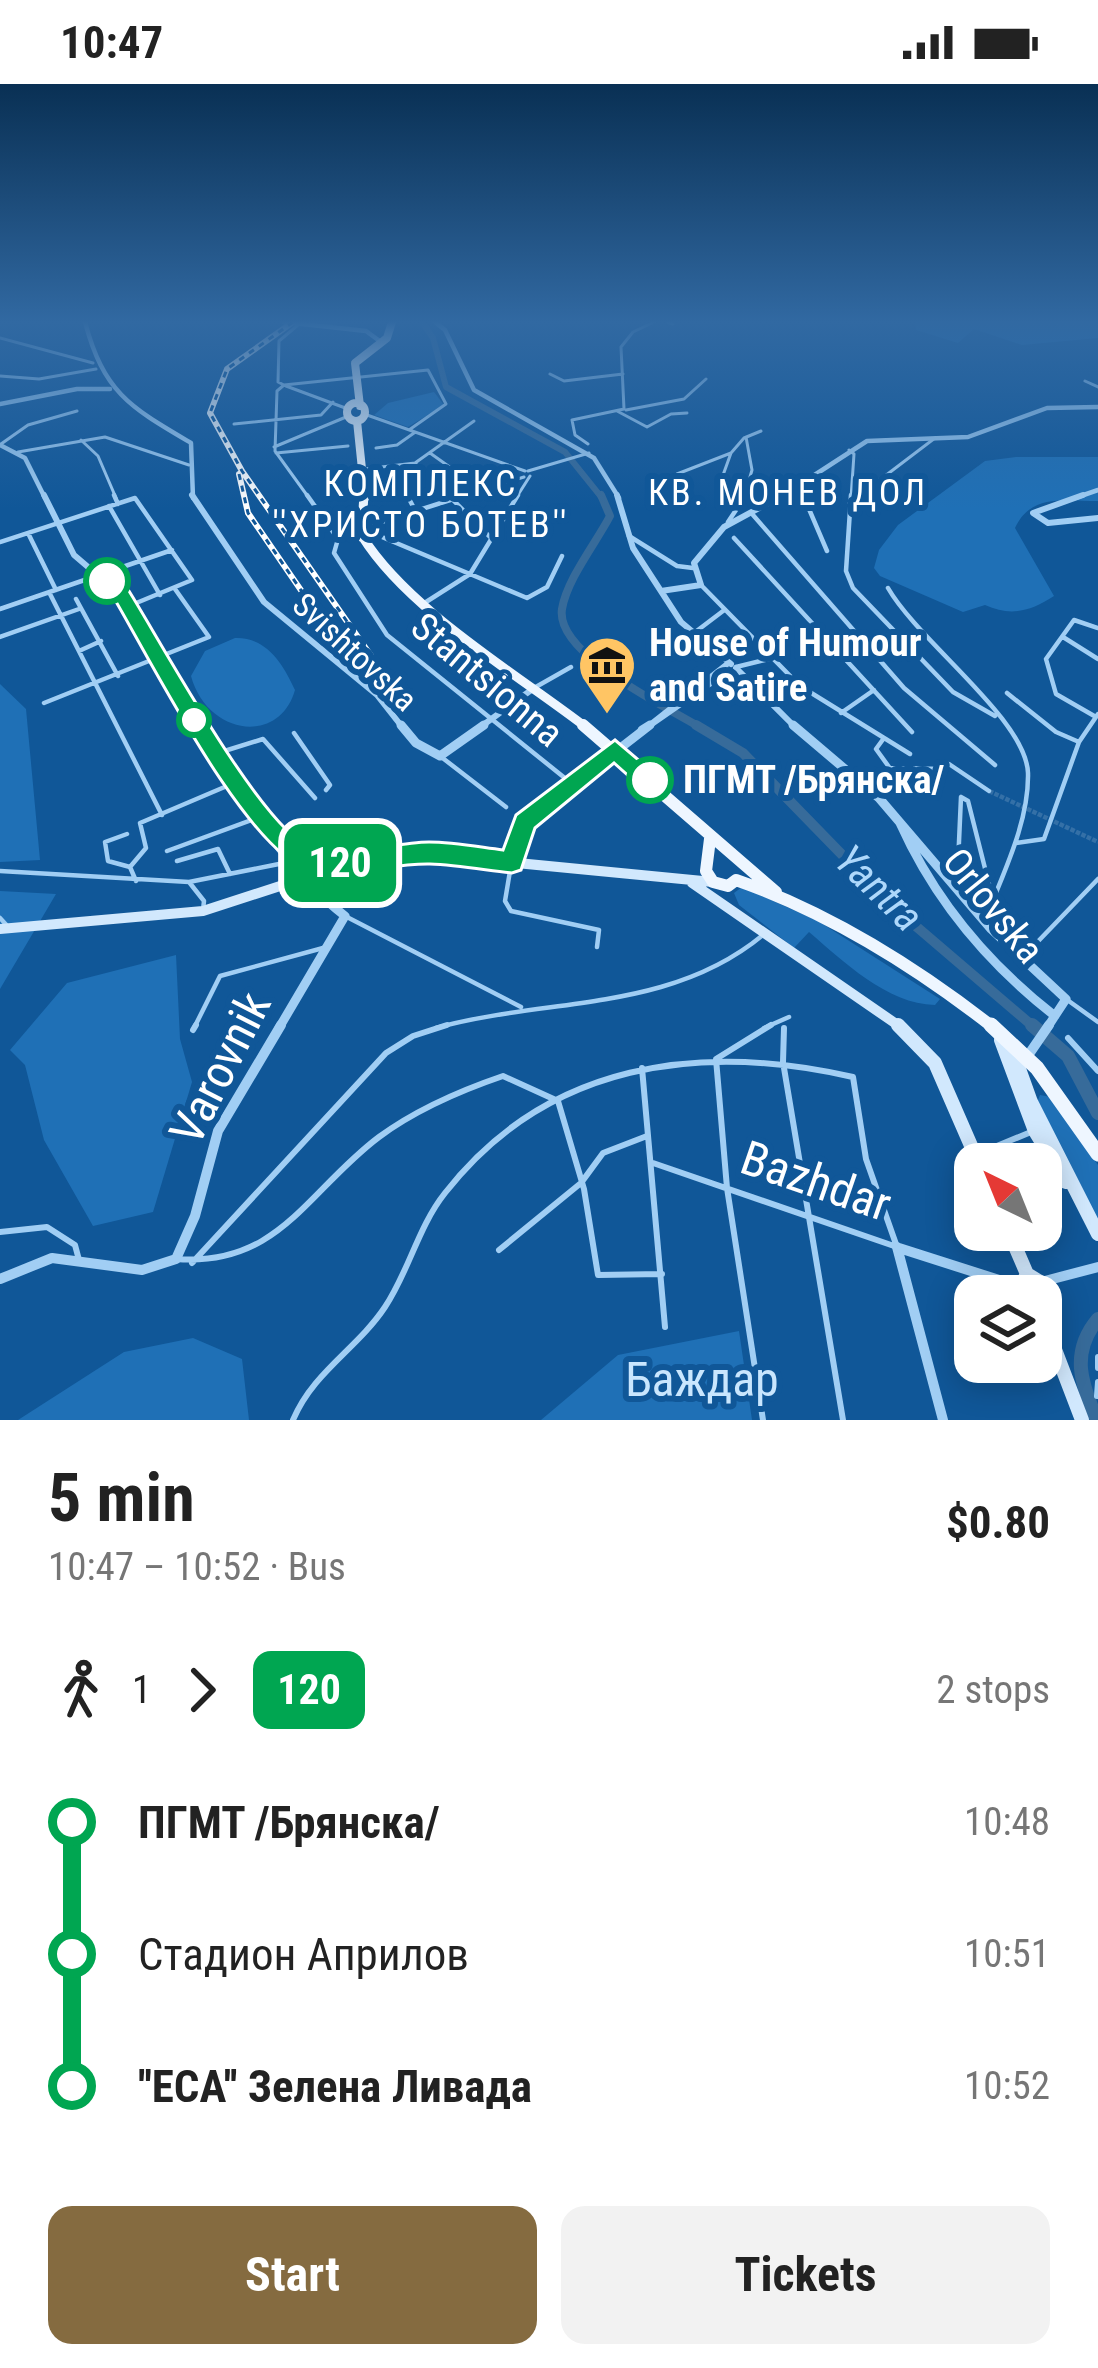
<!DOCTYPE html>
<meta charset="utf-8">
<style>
body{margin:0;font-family:"Roboto Condensed",sans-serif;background:#f2f2f2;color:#222;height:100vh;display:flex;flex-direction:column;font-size:45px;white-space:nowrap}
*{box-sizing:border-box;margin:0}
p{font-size:39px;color:#767676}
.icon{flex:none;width:66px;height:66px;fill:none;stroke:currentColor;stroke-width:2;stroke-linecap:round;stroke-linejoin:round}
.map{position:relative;height:1336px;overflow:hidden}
.sheet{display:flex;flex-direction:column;background:#fff;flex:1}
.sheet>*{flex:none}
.badge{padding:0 24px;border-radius:18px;font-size:42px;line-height:78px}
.needle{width:78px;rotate:317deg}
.tools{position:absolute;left:954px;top:1059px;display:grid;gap:24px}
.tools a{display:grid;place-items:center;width:108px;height:108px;border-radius:24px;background:#fff;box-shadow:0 6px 30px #0003;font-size:60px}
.map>.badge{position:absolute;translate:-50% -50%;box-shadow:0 0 0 6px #fff}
.legs{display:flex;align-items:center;gap:18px;height:132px;padding:0 48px;font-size:39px}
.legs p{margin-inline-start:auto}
.head{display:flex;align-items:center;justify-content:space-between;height:204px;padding:0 48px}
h1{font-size:66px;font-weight:700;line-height:90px}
.primary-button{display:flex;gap:24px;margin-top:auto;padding:24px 48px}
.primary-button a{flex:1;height:138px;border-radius:24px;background:#856b40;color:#fff;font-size:48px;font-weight:700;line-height:138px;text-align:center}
.primary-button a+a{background:#f2f2f2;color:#222}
ul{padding:0 48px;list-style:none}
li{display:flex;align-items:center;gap:42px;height:132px;font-size:45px}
li i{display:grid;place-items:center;width:18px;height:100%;margin:0 15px;background:currentColor}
li i::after{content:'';width:30px;height:30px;margin:-15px;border:9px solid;border-radius:50%;background:#fff}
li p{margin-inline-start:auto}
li:first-child i{background:linear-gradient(#0000 50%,currentColor 0)}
li:last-child i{background:linear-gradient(currentColor 50%,#0000 0)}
.status{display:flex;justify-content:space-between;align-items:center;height:84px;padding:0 60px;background:#fff;direction:ltr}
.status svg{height:33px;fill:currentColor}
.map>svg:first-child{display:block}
</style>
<div class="status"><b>10:47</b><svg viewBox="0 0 49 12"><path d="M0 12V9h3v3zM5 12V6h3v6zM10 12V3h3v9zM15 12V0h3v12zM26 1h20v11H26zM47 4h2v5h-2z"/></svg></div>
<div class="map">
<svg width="1098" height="1336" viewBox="0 0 1098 1336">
<rect width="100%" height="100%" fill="#105798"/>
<path fill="#1f70b6" d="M 915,238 L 1098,238 L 1098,254 L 1022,261 L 974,245 L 958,259 L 916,246 Z
M 434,308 L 444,321 L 408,343 L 374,331 L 388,319 Z
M 1016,373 L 1098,373 L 1098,417 C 1066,417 1031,409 1015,444 L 1054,512 C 1031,527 1011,533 985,521 L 963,528 L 880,492 L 874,484 L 879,466 L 898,441 L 985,377 Z
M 235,554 C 267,553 283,580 295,606 C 279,662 207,651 191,592 L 205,567 Z
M 0,600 L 26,625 L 40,776 L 0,778 Z
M 742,803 L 818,837 L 940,915 L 935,921 C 887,920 843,877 809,848 L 794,864 L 739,821 L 734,809 Z
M 0,807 L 56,810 L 0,905 Z
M 176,871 L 180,955 L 192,998 L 153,1128 L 93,1142 L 44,1056 L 25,981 L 10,966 L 67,899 Z
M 1040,1011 L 1051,1013 L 1098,1081 L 1098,1137 L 1036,1021 Z
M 739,1247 L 752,1336 L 541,1336 L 618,1271 Z
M 193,1254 L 242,1275 L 249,1336 L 18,1336 L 124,1268 Z"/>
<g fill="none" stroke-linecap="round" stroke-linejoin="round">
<path stroke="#376b9a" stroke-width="6" d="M 314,238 L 335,238
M 422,238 L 433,254 L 446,303 L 565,368 L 602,414"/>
<path stroke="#376b9a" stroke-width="8" d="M 601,411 L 610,432 C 596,459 567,495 562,525 C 555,570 667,623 701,644"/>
<path stroke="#376b9a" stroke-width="10" d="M 696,641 L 743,669 L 890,820 L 1035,944"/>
<path stroke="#376b9a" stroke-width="14" d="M 1032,941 L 1068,972 L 1098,1029
M 1097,1336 C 1081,1300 1070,1268 1098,1235"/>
<path stroke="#3470a7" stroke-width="4.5" stroke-dasharray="4.5 1.5" stroke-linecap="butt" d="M 989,707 L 1098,758"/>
<path stroke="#a1cef4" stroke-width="3" d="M 667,238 L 673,240
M 298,241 L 279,257 L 278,298 L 284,301 L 277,307 L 275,367 L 309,414
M 0,254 L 93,279
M 550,290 L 564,297 L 623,290
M 0,292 L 39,295 L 96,285
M 1085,297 L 1098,303
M 284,301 L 428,286 L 446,320 L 409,346
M 286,302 L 348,325
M 626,326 L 684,315 L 706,295
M 617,327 L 647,343 L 671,330 L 687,329
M 367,331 L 525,387
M 234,340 L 321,331 L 333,318
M 81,356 L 98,372 L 116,414
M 1,360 L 28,341 L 77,327
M 588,360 L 575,351 L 572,336 L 624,325 L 621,263 L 633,248 L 654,238
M 274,363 L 346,333
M 376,364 L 397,361 L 414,349
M 849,366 L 854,370 L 851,414
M 18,368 L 105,353 L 189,381
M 276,369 L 348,362
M 430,369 L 482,406
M 415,379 L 451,414
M 391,382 L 409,414
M 528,387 L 589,369
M 331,389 L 415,379 L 474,337
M 677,390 L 731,369 L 744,354 L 761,347
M 798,400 L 804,414
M 718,405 L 731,369
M 457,414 L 524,393
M 516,414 L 530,392
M 744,414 L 752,386 L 746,353
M 856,414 L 935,354"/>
<path stroke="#a1cef4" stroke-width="4.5" d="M 114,411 L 118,420
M 307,411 L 338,455
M 407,411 L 416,428
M 448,411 L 492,455
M 803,411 L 827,467
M 851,411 L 846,487 L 853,504 L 953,608 L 995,632
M 850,419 L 860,411
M 109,422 L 160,511
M 753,431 L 904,604 L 995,681
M 728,438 L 746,411
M 375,440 L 466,411
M 28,449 L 56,506
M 629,452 L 677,482 L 693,484
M 382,453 L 527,514 L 547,503 L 562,472
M 734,454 L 912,648
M 338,455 L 334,469 L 387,551 L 571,699
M 338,455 L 360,451
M 0,458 L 135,414 L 192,496 L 129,522
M 701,501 L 800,602 L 910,670
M 888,504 C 919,558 1026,635 1028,689 C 1029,732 1009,777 993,816
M 49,508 L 162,731
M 76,515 L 118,592
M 426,518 L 470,490 L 518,411
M 0,525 L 172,466
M 694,549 L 723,527
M 0,553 L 79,525
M 1063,553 L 1098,575
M 79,567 L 101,557
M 736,583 L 773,574
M 534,604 L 571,583
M 1007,609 L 1056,648 L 1079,658
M 44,619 L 209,553 L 175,505
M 841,629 L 874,606
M 1096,633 L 1056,610 L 1046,575 L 1074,536 L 1098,544
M 294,649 L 330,701 L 326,706
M 884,654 L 876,665 L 889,683
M 218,669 L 263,655 L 315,714
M 440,672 L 506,723
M 949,680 L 989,707
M 860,696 L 890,684 L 944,685 L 947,680
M 961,713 L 968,717 L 993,816 L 1030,865
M 127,750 L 105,758 L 108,777 L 130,783
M 1016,759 L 1044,755 L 1079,658 L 1098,630
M 167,767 L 257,734
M 177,777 L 218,765 L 230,790
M 511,781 L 505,817 L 511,827 L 599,846 L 597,863
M 944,785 L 958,780 L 961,713
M 0,787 L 189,798 L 204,817 L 203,826
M 136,797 L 130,783 L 146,764 L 140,739 L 234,699
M 189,798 L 279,780
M 345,832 L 521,923
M 0,834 L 10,845
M 1023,873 L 1098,795
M 1066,915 L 1098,938
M 194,944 L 220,892 L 323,864
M 436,944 C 548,913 669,929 763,851
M 764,944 L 789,933"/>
<path stroke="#a1cef4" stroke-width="6" d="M 784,944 L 783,978 L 843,1336
M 193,946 L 196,941
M 1068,954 L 1098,987
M 642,984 L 665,1243
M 980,1069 L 1031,1048
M 653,1079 L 897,1163
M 802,1102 L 820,1096
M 0,1148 L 47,1143 L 75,1161 L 79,1176
M 499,1166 L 581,1099 L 603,1069 L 647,1052
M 176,1175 C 279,1183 307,1107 379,1053 C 417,1025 459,1007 503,992 L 558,1017 L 584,1105 L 598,1191 L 662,1190
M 192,1179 L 386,969 L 413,952 L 447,941
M 1098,1273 L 1098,1284
M 1097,1312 L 1098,1298
M 293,1336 C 313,1288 357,1265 385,1223 C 409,1187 418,1143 445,1109 C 547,978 700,958 853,993 L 866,1075 L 897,1163
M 763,1336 L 727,1104 L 716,975 L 771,941"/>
<path stroke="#a1cef4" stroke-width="4.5" d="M 85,238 C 104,309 130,323 191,359 L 193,414
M 284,238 L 366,247 L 381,258
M 435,238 L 445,246 L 474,306 L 594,374 L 619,414
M 0,320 L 77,305 L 110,305
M 0,361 L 25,374 L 45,414
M 779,414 L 867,357 L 968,353 L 1047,324 L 1098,323
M 1075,414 L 1098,406"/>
<path stroke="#a1cef4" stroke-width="6" d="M 44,411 L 74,471 L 122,512 L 202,644
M 192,411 L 264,518 L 377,611 L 403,644
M 617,411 L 633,464 L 681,538 L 731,580
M 1083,411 L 1033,429 L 1048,439 L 1098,434
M 661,507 L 701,501 L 694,479 L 724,443 L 783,411
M 736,584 L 796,644
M 479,644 L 534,604
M 646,644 L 728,587
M 646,644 L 726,581"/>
<path stroke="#a1cef4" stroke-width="9" d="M 200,641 C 239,705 285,786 345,832 L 279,944
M 401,641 L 416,659 L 440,672 L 484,641
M 793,641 L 879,714 L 991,845 L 1066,915 L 1047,944
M 642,646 L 650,641
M 900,739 C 935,817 987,879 1055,932
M 512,778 L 525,738 L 650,641"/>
<path stroke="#a1cef4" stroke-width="10" d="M 1027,973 L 1049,941
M 897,1163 L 943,1336
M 899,1164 L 1021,1203
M 0,1195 L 52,1174 L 142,1186 L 176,1175 L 195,1132 L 218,1047 L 281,941
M 1041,1198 L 1098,1183"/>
<path stroke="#d1e8fd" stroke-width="10" d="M 286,763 L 307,775 L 339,779
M 692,799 L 902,944
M 0,845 L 203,827 L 323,788 L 414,769 L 713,798"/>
<path stroke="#d1e8fd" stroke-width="14" d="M 898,941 L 935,979 L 979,1080
M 1001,956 L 1035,1047 L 1066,1098
M 1012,965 L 1031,1018 L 1098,1150
M 1008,1146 L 1027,1190
M 1032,1212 L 1022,1200 L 1027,1190 L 1040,1198 L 1038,1212
M 1041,1229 L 1082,1336"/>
<path stroke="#eef6ff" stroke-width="8" d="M347 328a9 9 0 1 1 18 0a9 9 0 1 1-18 0Z
M 360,322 L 355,279 L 387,254 L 392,238
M 357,337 L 365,414"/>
<path stroke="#eef6ff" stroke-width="9" d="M358 446a9 9 0 1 1 18 0a9 9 0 1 1-18 0Z
M 362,440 L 364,411
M 362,452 C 408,526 517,590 587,644"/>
<path stroke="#eef6ff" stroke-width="12" d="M 583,641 L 776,808
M 710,755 L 706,787 L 713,798 L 728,802 L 736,796 C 830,829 916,883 994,944"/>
<path stroke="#eef6ff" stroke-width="15" d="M 991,941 L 1037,984 L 1098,1070"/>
<g stroke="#fff" stroke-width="6">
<path id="rail" d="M 293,238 L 227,285 L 210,329 L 242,387 L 376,579
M 239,390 L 248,429 L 353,582"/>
</g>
<use href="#rail" stroke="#105798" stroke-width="3" stroke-dasharray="6" stroke-linecap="butt"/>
</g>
<linearGradient id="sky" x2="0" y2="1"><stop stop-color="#093054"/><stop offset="0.56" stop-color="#3169a2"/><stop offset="1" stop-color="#3169a2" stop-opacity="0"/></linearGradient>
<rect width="1098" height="425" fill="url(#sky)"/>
<path fill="#00a651" stroke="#fff" stroke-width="3" d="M 107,491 L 129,507 C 161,558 262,745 310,763 C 347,777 391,758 429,758 C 453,758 479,763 503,766 L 516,731 L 615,656 L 662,696 L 658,703 L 641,703 L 614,679 L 535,744 L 521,786 L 512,789 C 485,786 457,781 430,780 C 389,779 351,795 311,786 C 249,773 150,575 115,516 L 97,497 Z"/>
<defs>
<g id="museum-pin" transform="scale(3)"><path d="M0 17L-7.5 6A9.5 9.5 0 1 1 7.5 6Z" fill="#ffc564" stroke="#105798"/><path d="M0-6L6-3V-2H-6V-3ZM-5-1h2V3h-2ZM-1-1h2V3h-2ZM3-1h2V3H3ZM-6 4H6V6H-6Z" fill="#111"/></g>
</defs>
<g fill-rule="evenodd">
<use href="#museum-pin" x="607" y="581"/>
</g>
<g fill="#fff" stroke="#00a651" stroke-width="6">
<circle cx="107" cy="497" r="21"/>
<circle cx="194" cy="636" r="15"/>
<circle cx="650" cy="696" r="21"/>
</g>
<g text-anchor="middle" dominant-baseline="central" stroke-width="12" stroke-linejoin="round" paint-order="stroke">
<g font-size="33" fill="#fff" stroke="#105798">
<text transform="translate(355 568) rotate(43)">Svishtovska</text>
</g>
<g font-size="36" letter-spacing="3" fill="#fff" stroke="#105798">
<text x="421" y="400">КОМПЛЕКС<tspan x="421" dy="41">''ХРИСТО БОТЕВ''</tspan></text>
<text x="788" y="409">КВ. МОНЕВ ДОЛ</text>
</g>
<g font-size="39" font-weight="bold" fill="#fff" stroke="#105798" text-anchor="start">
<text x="649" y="559">House of Humour<tspan x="649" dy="45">and Satire</tspan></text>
</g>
<g font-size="39" fill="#fff" stroke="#105798">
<text transform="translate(487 596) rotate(40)">Stantsionna</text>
<text transform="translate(993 822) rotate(51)">Orlovska</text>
</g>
<g font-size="39" font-weight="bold" fill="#fff" stroke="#105798" text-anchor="start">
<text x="683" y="696">ПГМТ /Брянска/</text>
</g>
<g font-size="42" font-style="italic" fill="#aed8fb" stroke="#105798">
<text transform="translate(879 804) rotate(44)">Yantra</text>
</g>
<g font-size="48" fill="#fff" stroke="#105798">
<text transform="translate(220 984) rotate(-63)">Varovnik</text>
<text transform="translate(816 1097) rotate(19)">Bazhdar</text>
</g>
<g font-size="48" fill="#c9e6fe" stroke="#105798">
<text x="702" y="1295">Баждар</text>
</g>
</g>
</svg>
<div class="tools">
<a><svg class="needle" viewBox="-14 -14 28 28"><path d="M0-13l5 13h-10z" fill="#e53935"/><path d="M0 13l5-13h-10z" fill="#767676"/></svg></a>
<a><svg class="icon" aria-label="layers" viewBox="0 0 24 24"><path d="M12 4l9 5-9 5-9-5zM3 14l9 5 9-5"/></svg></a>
</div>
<b class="badge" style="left:340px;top:779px;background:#00a651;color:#fff">120</b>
</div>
<section class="sheet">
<div class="head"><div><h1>5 min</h1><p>10:47 – 10:52 · Bus</p></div><b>$0.80</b></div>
<div class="legs"><svg class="icon" aria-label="walk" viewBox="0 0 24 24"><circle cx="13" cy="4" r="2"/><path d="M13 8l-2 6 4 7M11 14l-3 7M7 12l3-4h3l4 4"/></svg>1<svg class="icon" aria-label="forward" viewBox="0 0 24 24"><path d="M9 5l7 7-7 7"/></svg><b class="badge" style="background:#00a651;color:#fff">120</b><p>2 stops</p></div>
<ul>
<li><i style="color:#00a651"></i><b>ПГМТ /Брянска/</b><p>10:48</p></li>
<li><i style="color:#00a651"></i><span>Стадион Априлов</span><p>10:51</p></li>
<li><i style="color:#00a651"></i><b>''ЕСА'' Зелена Ливада</b><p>10:52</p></li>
</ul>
<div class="primary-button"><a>Start</a><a>Tickets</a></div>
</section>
